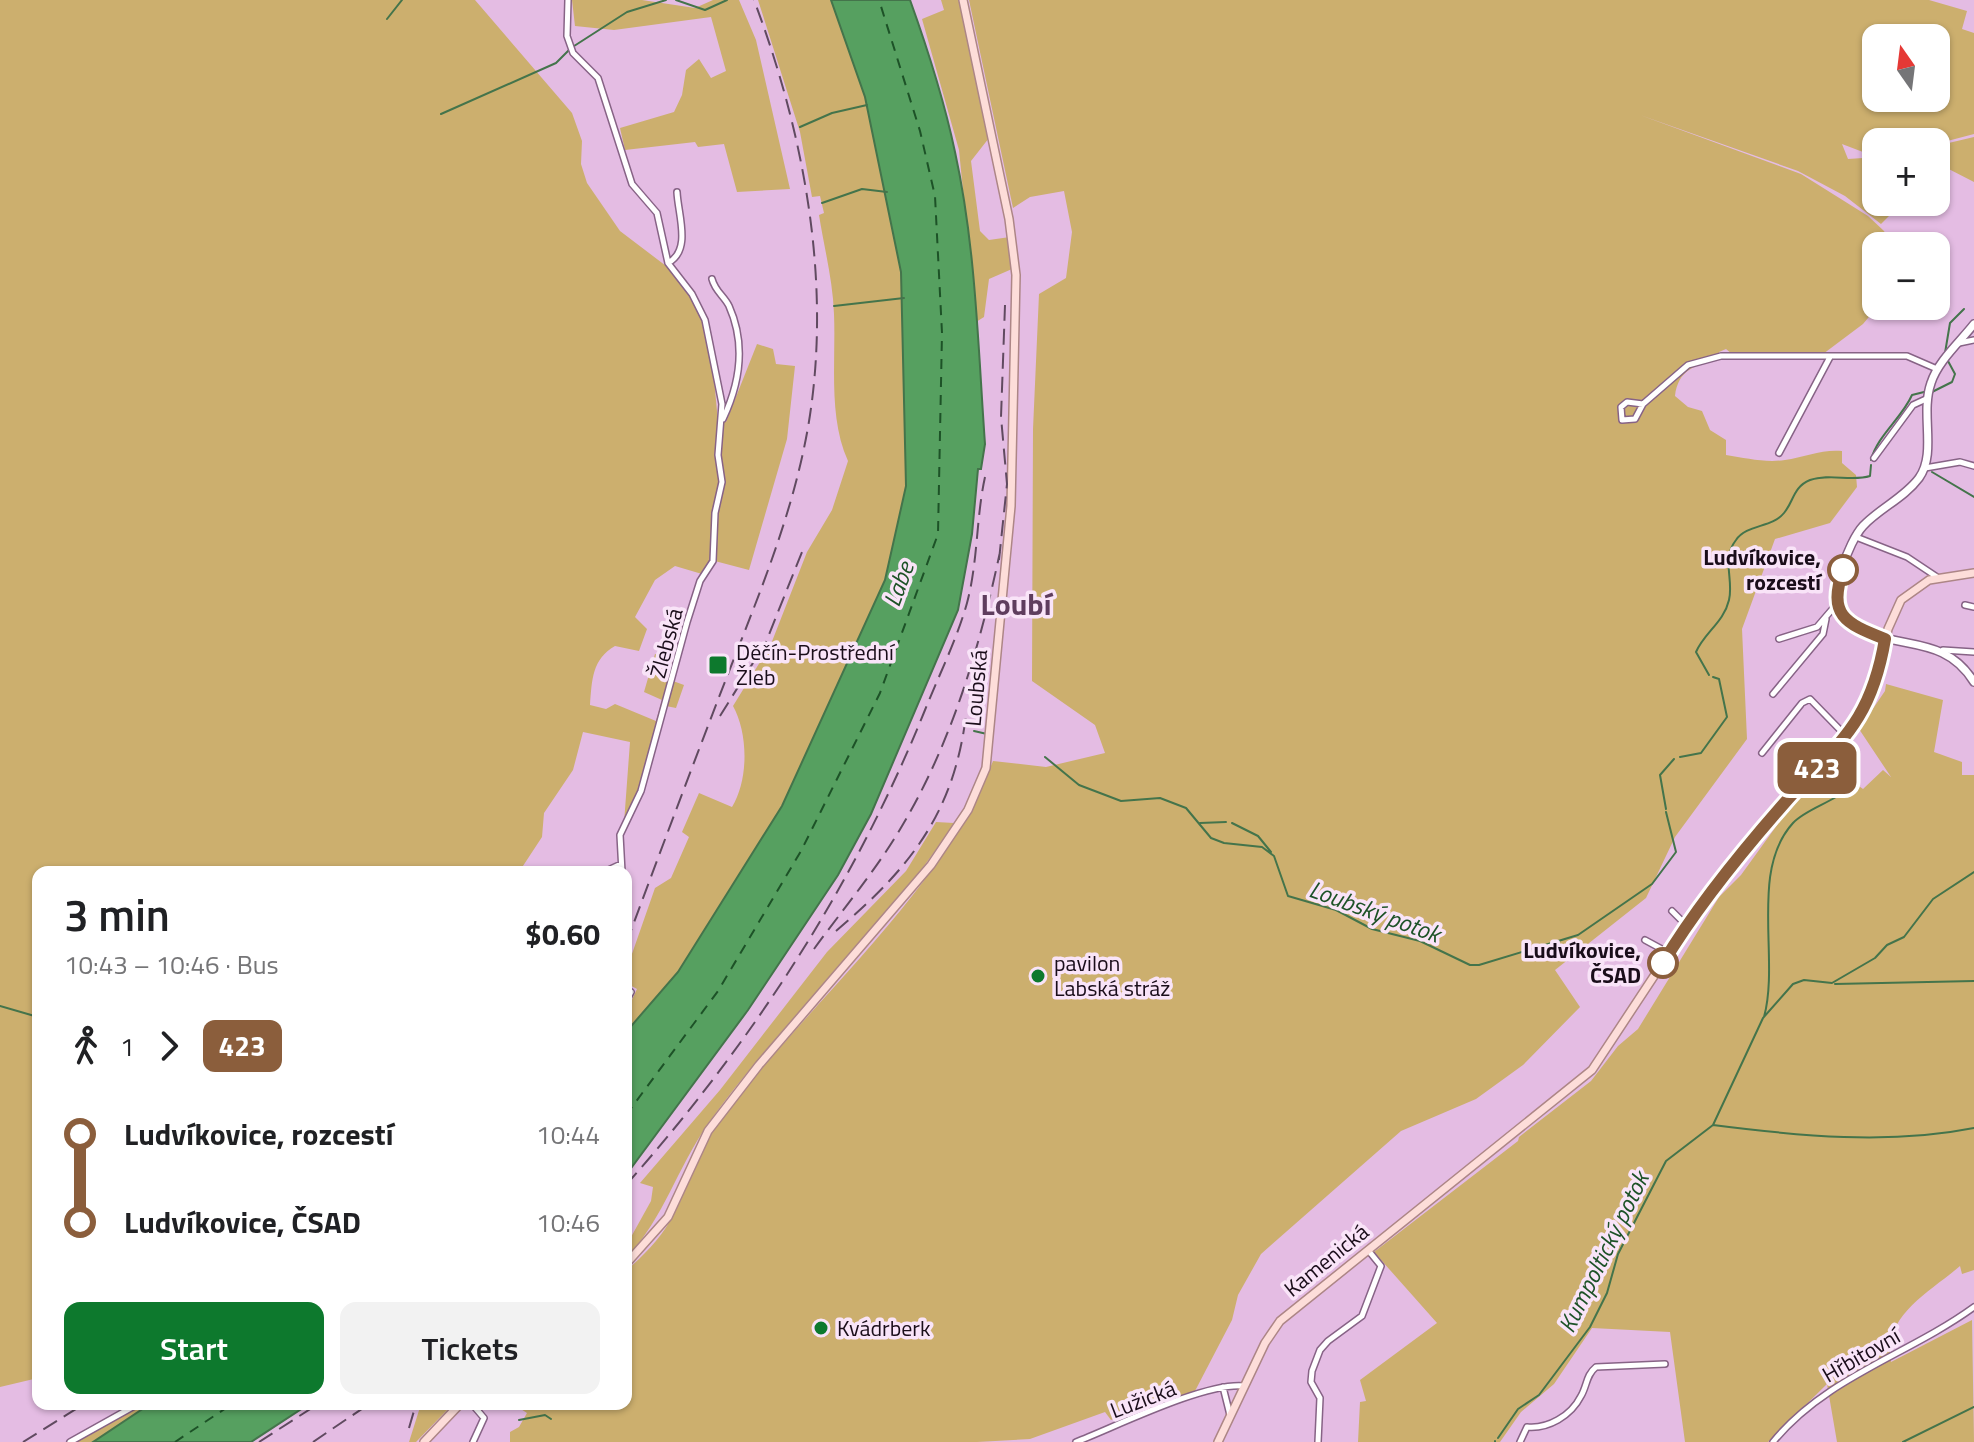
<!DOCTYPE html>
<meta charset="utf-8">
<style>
body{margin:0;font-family:"Titillium Web",sans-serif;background:#f2f2f2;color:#202124;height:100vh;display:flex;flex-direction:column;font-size:30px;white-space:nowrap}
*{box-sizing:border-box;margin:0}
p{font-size:26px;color:#757577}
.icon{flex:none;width:44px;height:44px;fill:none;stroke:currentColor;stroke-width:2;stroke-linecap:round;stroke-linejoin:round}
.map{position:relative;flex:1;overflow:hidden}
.details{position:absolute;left:32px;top:866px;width:600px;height:544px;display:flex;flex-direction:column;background:#fff;border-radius:16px;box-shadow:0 2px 6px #0004}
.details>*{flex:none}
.badge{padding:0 16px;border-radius:12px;font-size:28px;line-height:52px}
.needle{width:52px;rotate:346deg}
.controls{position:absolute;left:1862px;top:24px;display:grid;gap:16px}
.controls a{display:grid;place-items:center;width:88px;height:88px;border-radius:16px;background:#fff;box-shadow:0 2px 6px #0004;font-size:40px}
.map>.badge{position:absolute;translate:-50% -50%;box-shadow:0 0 0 4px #fff}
.legs{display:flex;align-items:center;gap:12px;height:88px;padding:0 32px;font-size:26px}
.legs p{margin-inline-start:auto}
.headline{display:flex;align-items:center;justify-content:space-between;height:136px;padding:0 32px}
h1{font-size:44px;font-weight:600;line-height:60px}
.cta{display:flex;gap:16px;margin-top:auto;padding:16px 32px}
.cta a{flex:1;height:92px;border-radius:16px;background:#0d792d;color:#fff;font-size:32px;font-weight:600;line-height:92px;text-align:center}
.cta a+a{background:#f2f2f2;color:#202124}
ul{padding:0 32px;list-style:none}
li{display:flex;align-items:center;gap:28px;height:88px;font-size:30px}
li i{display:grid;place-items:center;width:12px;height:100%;margin:0 10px;background:currentColor}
li i::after{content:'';width:20px;height:20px;margin:-10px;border:6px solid;border-radius:50%;background:#fff}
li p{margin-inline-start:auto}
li:first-child i{background:linear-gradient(#0000 50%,currentColor 0)}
li:last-child i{background:linear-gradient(currentColor 50%,#0000 0)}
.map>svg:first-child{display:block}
</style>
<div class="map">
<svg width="1974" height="1442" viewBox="0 0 1974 1442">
<rect width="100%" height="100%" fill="#e4bce3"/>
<path fill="#ccaf6e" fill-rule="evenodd" d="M 0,0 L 475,0 L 572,113 L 582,141 L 581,164 L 587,183 L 620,231 L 674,272 L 698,305 L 711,346 L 718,422 L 726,422 L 757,344 L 773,349 L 776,364 L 795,366 L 787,439 L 749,570 L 711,560 L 702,574 L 675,566 L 655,580 L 635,617 L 647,629 L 639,651 L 615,646 C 592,659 592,680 590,705 L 606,709 L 615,704 L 656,721 L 662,700 L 644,692 L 655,654 L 677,659 L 673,681 L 684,685 L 676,708 L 666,706 L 641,791 L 624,823 L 630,742 L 583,732 L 573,770 L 544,813 L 542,837 L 519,872 L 38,872 L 38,1378 L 0,1387 Z
M 572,0 L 642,0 L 695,8 L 713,0 L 739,0 L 756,40 L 790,189 L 737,192 L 724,144 L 698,147 L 695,142 L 625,150 L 620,128 L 674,112 L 682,95 L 686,70 L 699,59 L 711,78 L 726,71 L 711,17 L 614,30 L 575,26 Z
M 758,0 L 831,0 L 865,97 L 901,272 L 906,486 L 885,580 L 782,806 L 678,972 L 626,1032 L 626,1012 L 637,989 L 626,983 L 626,971 L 655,888 L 671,878 L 689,837 L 682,832 L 699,793 L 732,807 C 749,779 748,733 733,706 L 771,644 L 807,552 L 832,510 L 848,461 C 828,417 836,361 834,314 C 833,281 824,247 819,215 L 824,213 L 820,196 L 812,197 L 800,132 Z
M 941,0 L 959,0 L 989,138 L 971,161 L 980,231 L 989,240 L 1010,237 L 1012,269 L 989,279 L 984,317 L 976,322 L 959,150 L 922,19 L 944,10 Z
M 969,0 L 1929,0 L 1967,11 L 1962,29 L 1974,33 L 1974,134 L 1936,144 L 1876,142 L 1876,157 L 1842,144 L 1848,159 L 1863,158 L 1876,165 L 1876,202 L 1918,202 L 1889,216 L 1881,224 L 1845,196 L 1798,171 L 1640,115 L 1801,174 L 1868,216 L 1884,231 L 1892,246 L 1876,246 L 1878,306 L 1863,324 L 1823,354 L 1732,354 L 1726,349 L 1719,352 L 1718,359 C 1695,365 1678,370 1675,396 L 1688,407 L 1702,411 L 1710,430 L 1726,440 L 1726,455 C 1746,458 1765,463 1785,460 C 1804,457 1823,449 1842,451 L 1842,463 L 1856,475 L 1857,487 L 1830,523 L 1775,539 L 1742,629 L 1747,739 L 1675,837 L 1646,898 L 1555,970 L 1580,1007 L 1523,1065 L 1476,1099 L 1401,1131 L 1261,1254 L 1238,1295 L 1232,1320 L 1195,1391 L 1111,1420 L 1105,1412 L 1030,1439 L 977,1442 L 510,1442 L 510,1432 L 519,1427 L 527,1413 L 513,1404 L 626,1404 L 626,1271 C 643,1256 659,1240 670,1221 C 688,1192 694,1156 715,1128 C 801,1008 940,898 993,761 L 1046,767 L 1105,753 L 1095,725 L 1032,681 L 1033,429 L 1039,294 L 1066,278 L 1072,232 L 1064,191 L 1030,197 L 1013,208 ZM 1876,38 L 1936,38 L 1936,98 L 1876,98 Z
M 1974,137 L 1974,182 L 1937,163 L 1936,146 Z
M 1886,684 L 1943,700 L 1934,752 L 1962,762 L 1962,775 L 1974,775 L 1974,1270 L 1962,1274 L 1960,1266 C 1930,1292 1882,1316 1891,1362 L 1972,1320 L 1974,1442 L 1837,1442 L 1827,1384 L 1768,1442 L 1685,1442 L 1670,1332 L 1592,1328 L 1554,1384 L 1521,1412 L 1500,1442 L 1358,1442 L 1360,1402 L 1366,1401 L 1360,1380 L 1437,1323 L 1374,1252 L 1518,1141 L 1519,1137 L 1591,1081 L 1618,1046 L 1638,1029 L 1719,897 L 1741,875 L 1788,810 L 1830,765 L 1863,789 L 1883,770 L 1891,777 L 1859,729 L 1885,691 Z
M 936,822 L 954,823 C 884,932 783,1018 708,1124 C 676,1170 666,1214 626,1259 L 626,1246 L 651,1201 L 653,1187 L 640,1183 L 720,1090 L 827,952 L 906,871 Z
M 141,1404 L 150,1404 L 93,1442 L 77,1442 Z
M 421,1404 L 453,1404 L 416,1442 L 409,1442 Z"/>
<path fill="#56a060" stroke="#44744b" stroke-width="2" d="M 831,0 L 910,0 C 928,50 944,100 955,152 C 976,248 978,347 985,444 L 981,469 L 978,469 L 972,534 L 958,610 L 871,814 L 838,875 L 748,1010 L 626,1175 L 626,1032 L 678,972 L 782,806 L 885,580 L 906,486 L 901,272 L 865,97 Z
M 150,1404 L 309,1404 L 251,1442 L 93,1442 Z"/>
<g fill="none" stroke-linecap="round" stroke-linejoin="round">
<path stroke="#44744b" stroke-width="2" d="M 676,0 L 705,10 L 727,0
M 387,19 L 402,0
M 441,114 L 556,63 L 571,48 L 627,12 L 666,0
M 800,127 L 832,113 L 867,105
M 822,203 L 862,189 L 887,192
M 834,306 L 904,298
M 1945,353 L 1950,323 L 1964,309
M 1932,392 L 1952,382 L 1955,374 L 1948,361
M 1871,460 C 1877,436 1902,418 1912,395 L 1924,392
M 1932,472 L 1974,497
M 1709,675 L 1696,652 C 1704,633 1724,622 1729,600 C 1734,580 1721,559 1736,540 C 1747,524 1772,528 1784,513 C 1794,501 1793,487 1810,480 C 1830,473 1852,482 1870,476 L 1871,465
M 974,731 L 987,734
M 1045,757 L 1079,785 L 1121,801 L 1160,798 L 1186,808 L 1211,838 L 1224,843 L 1262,847 L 1274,856 L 1288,896 L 1336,910 L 1372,929 L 1420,941 L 1470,965 L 1479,965 L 1578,935 L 1652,884 L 1676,852 L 1666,812
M 1680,757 L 1701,753 L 1727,717 L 1719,679 L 1713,677
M 1666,809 L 1660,775 L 1674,759
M 1200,823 L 1226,822
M 1232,823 L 1258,836 L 1271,852
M 1835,984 L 1974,981
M 0,1006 L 38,1017
M 1764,1017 C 1780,959 1749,871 1793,823 C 1803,812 1823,805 1836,797
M 1713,1125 C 1799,1136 1889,1145 1974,1128
M 519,1420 L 545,1415 L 551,1419
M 1498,1438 L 1518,1409 L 1539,1395 L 1590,1327 L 1607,1293 L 1618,1254 L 1666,1161 L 1713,1125 L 1763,1018 L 1793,984 L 1804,980 L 1832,983 L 1875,958 L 1887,945 L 1904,937 L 1933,899 L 1974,872
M 1495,1442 L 1495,1441
M 1903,1442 L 1974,1407"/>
<path stroke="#1d5227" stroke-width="2" stroke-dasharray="10 8" stroke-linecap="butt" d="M 626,1115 L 718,991 L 801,851 L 880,693 L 938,534 L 942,333 L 935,196 L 920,131 L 879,0
M 175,1442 L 232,1404"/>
<g stroke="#876386" stroke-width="8">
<path id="street" d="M 568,0 L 567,36 L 573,53 L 598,78 L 632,184 L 657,213 L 668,263 L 692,294 L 705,320 L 722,404 L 718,455 L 722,482 L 715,513 L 713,561 L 700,581 L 687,622 L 641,791 L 620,835 L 622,872
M 668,263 C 692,250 678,215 677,192
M 712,279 C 715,291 724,296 729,306 C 746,344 740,383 723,419
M 1959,343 L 1974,340
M 1643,404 L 1627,402 L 1621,407 L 1622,420 L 1635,419 L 1643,404 L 1688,365 L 1721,356 L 1907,356 L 1937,369
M 1779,453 L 1830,357
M 1874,458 L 1913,405 L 1926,399
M 1925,468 L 1960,462 L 1974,466
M 1856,537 L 1907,557 L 1937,577
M 1965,605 L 1974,607
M 1779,639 L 1817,627 L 1835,606
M 1943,650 L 1974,652
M 1773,694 L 1823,634 L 1826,619
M 1762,753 L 1802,703 L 1810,699 L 1845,735
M 604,872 L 621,864
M 626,895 L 626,924
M 1672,911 L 1687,926
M 1645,940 L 1669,953
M 626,988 L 631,992 L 626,1001
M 1223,1387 L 1230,1415
M 472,1404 L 484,1418 L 473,1442
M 70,1442 L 138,1404
M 1076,1442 C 1115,1427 1205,1382 1244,1386
M 1318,1442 L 1320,1398 L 1311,1382 L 1312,1371 L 1320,1350 L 1328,1341 L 1362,1316 L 1381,1266 L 1368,1250
M 1520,1442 L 1527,1427 C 1548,1429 1571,1416 1581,1396 C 1587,1386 1586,1375 1596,1367 L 1665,1364
M 1773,1442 C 1826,1377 1908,1355 1974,1307"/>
</g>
<g stroke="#876386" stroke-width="10">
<path id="secondary" d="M 1974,324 C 1960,342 1938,361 1931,383 C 1920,414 1937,453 1919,478 C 1904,498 1880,508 1863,526 C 1849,541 1826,600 1842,615 C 1885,657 1940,627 1974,682"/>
</g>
<g stroke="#ad8686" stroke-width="10">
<path id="primary" d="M 626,1264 L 668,1217 L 708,1131 L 759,1065 L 931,865 L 968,810 L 986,768 L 1011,506 L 1016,275 L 1009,219 L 963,0
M 424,1442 L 460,1404
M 1218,1442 L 1265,1343 L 1280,1321 L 1592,1070 L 1687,926 L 1779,808 L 1859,719 L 1876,686 L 1888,629 L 1901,600 L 1929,580 L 1974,573"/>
</g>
<use href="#street" stroke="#fff" stroke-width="5"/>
<use href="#secondary" stroke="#fff" stroke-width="7"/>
<use href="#primary" stroke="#fdddd9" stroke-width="7"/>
<path stroke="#604a60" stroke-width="2" stroke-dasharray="16 8" stroke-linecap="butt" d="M 999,560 L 1007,484 L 1001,417 L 1005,305
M 720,716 L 766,642 L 804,547
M 836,931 C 909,869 954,814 966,715
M 626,944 C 659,855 692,767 726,679 C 760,592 796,507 810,415 C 831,276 803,130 754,0
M 814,949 C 843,909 877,869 902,826 C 952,742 980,646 1000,552
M 626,1185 C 752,1043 854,886 925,710 C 939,675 957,639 967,603 C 978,562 976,518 985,477
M 409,1428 L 416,1404
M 23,1442 L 84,1404
M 259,1442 L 318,1404
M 313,1442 L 369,1404"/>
</g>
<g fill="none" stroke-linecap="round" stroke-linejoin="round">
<g stroke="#fff" stroke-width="18">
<path id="line-1" d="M 1663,963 C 1696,908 1739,855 1781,807 C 1835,744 1870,728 1885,639 C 1844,623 1828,615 1843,570"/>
</g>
<use href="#line-1" stroke="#8b5e3c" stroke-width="12"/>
</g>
<g fill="#fff" stroke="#8b5e3c" stroke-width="4">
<circle cx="1843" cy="570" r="14"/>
<circle cx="1663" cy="963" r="14"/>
</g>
<g fill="#0d792d" stroke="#f9e4f8" stroke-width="3">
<rect x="708" y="655" width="20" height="20" rx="4"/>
<circle cx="1038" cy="976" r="8"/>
<circle cx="821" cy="1328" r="8"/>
</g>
<g text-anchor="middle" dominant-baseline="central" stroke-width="7" stroke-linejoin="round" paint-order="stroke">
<g font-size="22" font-weight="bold" fill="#1a0d1a" stroke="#f9e4f8" text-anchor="end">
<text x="1821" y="557">Ludvíkovice,<tspan x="1821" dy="25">rozcestí</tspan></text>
<text x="1641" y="950">Ludvíkovice,<tspan x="1641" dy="25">ČSAD</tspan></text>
</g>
<g font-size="22" fill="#1a0d1a" stroke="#f9e4f8">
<text transform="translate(666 643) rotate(-75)">Žlebská</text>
<text transform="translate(976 688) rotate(-85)">Loubská</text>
<text transform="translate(1326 1260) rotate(-39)">Kamenická</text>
<text transform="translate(1861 1355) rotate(-30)">Hřbitovní</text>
<text transform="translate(1143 1399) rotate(-21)">Lužická</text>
</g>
<g font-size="22" fill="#1a0d1a" stroke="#f9e4f8" text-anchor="start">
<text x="736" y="652">Děčín-Prostřední<tspan x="736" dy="25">Žleb</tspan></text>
<text x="1054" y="963">pavilon<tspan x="1054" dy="25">Labská stráž</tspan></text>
<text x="837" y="1328">Kvádrberk</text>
</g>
<g font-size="24" font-style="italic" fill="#1d5227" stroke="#f9e4f8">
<text transform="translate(898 584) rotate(-70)">Labe</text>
<text transform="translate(1375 911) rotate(20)">Loubský potok</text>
<text transform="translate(1603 1252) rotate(-64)">Kumpoltický potok</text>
</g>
<g font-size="30" font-weight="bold" fill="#5f3d5e" stroke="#f9e4f8">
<text x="1016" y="604">Loubí</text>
</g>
</g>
</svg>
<div class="controls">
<a><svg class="needle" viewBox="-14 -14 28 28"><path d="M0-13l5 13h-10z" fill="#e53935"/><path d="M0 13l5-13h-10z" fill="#757577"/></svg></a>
<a>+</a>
<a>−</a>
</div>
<b class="badge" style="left:1817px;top:768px;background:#8b5e3c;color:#fff">423</b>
<section class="details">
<div class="headline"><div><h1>3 min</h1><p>10:43 – 10:46 · Bus</p></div><b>$0.60</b></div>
<div class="legs"><svg class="icon" aria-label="walk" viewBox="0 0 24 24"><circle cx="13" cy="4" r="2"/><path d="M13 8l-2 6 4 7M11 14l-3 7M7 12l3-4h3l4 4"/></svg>1<svg class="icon" aria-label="forward" viewBox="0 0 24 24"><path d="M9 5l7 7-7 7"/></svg><b class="badge" style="background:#8b5e3c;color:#fff">423</b></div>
<ul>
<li><i style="color:#8b5e3c"></i><b>Ludvíkovice, rozcestí</b><p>10:44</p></li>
<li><i style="color:#8b5e3c"></i><b>Ludvíkovice, ČSAD</b><p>10:46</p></li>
</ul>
<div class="cta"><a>Start</a><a>Tickets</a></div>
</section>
</div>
